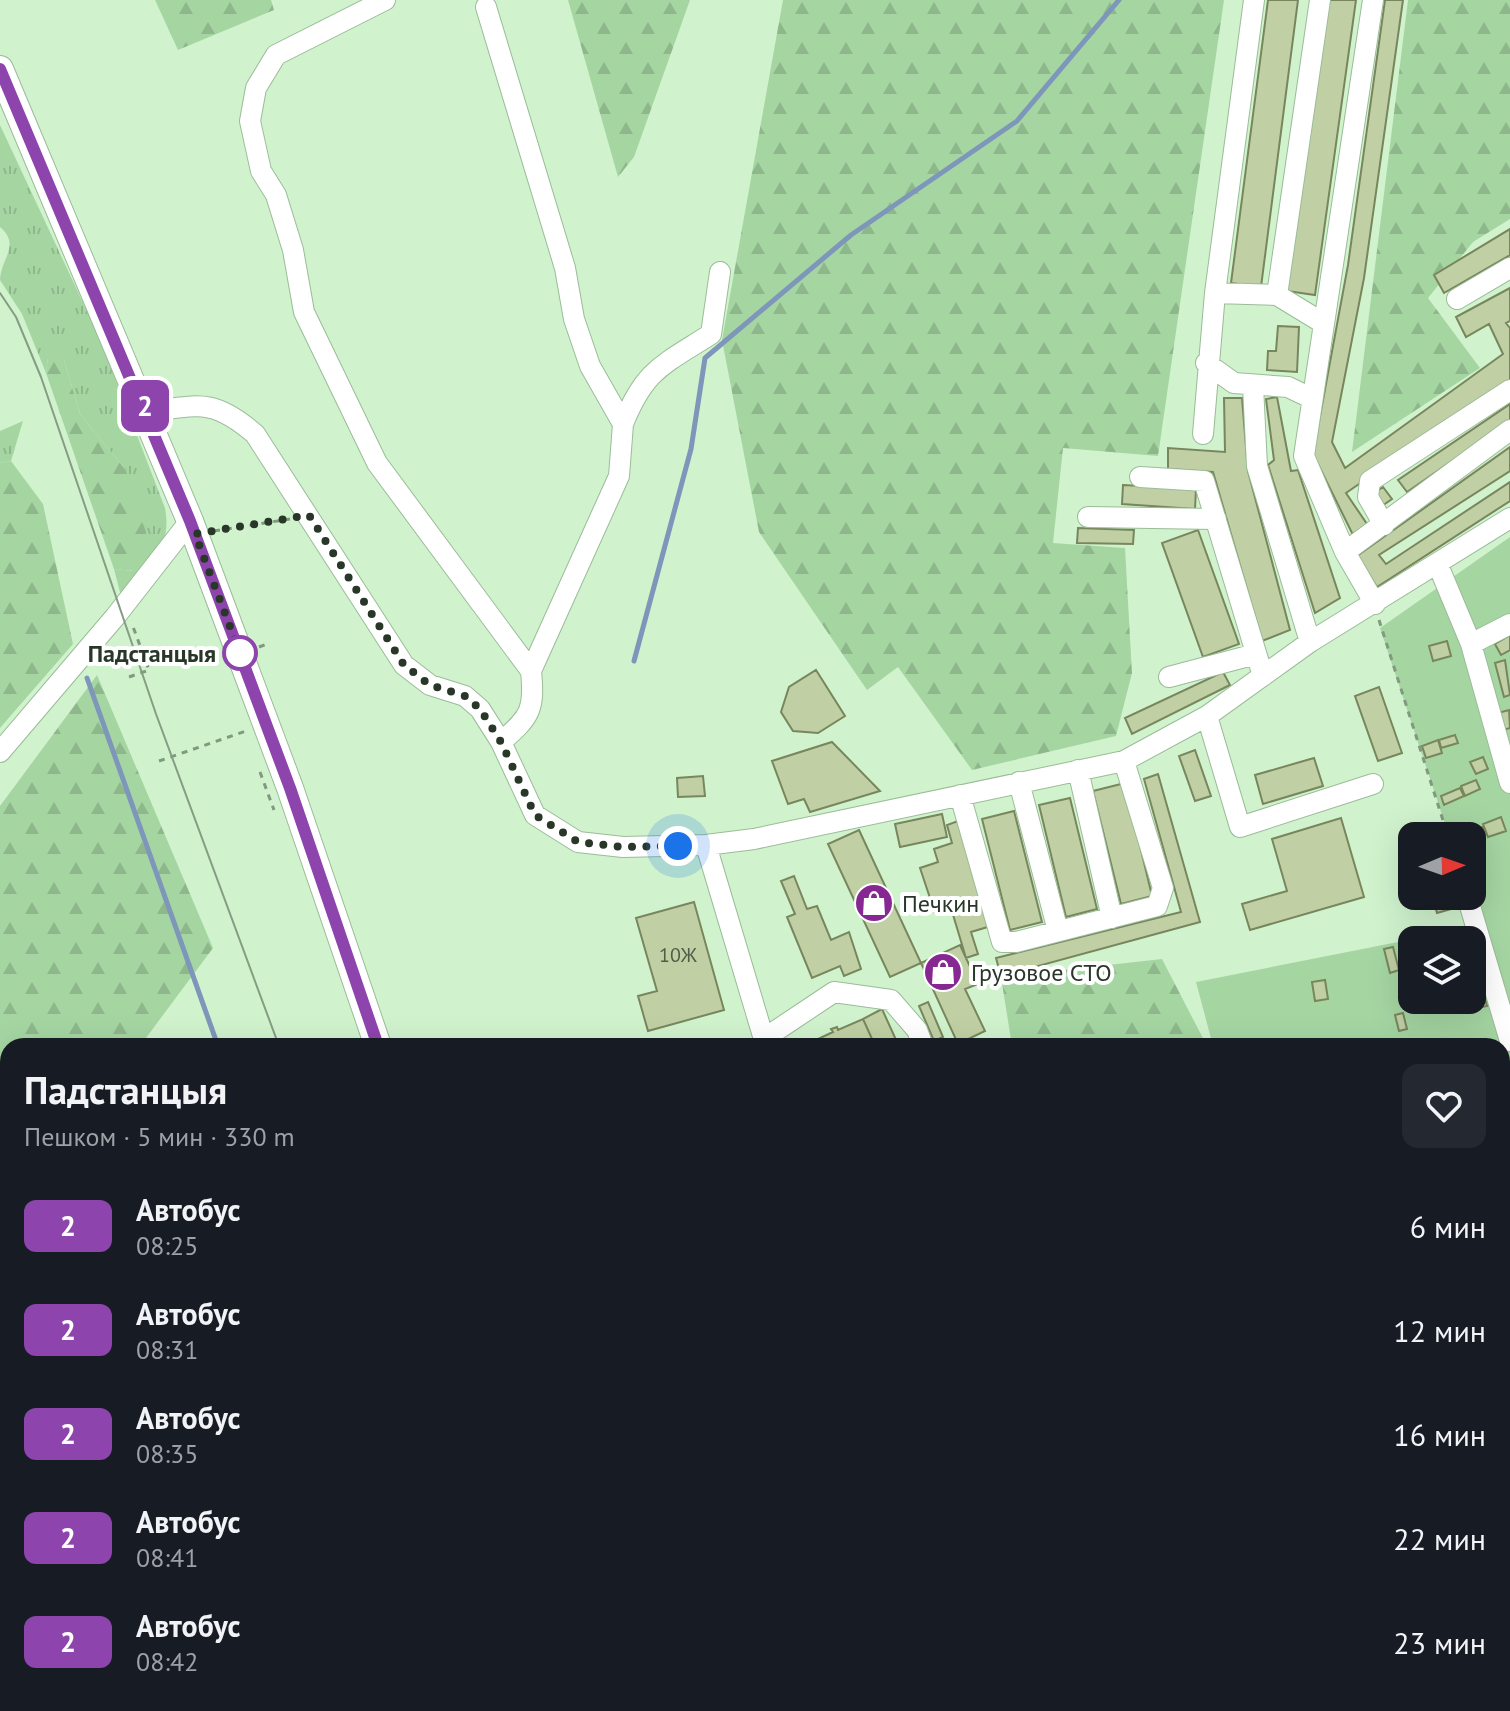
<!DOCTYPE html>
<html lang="ru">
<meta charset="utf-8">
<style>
body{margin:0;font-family:"PT Sans",sans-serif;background:#242831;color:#f1f3f6;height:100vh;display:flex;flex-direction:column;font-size:30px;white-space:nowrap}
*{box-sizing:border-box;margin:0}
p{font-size:26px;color:#9ea1a6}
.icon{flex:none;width:44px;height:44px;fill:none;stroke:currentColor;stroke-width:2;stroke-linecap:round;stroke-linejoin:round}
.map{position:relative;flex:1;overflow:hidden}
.side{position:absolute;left:0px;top:1038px;width:1510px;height:674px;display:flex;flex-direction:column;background:#171b24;border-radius:24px 24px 0 0;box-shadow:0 8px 32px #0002}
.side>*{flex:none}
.badge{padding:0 16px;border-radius:12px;font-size:28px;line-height:52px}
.needle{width:52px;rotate:88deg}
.buttons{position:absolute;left:1398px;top:822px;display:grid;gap:16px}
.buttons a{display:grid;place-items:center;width:88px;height:88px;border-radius:16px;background:#171b24;box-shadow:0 8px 32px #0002;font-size:40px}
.you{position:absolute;width:40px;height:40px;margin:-20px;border:6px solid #fff;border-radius:50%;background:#1a73e8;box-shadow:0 0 0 12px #1a73e833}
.map>.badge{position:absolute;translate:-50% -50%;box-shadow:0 0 0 4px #fff}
.round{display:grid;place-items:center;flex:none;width:84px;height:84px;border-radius:16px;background:#242831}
.head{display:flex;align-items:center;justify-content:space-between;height:136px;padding:0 24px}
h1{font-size:38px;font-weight:600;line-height:60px}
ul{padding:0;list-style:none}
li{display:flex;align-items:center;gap:24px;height:104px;padding:0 24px}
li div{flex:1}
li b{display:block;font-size:30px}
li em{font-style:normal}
li .badge{min-width:88px;font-weight:700;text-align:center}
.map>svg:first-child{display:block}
</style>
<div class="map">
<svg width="1510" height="1711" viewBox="0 0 1510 1711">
<defs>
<pattern id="grass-tufts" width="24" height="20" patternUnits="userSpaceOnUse" patternTransform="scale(2)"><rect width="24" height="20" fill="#a5d6a2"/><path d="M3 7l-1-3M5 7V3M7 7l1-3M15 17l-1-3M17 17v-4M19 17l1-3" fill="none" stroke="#8eb88c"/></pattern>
<pattern id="forest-firs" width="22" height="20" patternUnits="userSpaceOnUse" patternTransform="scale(2)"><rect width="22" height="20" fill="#a5d6a2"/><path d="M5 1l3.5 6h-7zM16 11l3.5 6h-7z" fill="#8eb88c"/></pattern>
</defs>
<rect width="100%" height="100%" fill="#d0f3ce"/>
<path fill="url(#grass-tufts)" d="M 0,125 L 100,339 L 165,508 C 173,550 147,568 122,600 L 114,569 L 134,571 L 124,468 L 80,414 L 64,360 L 48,358 L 46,373 L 22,314 L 0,280 C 1,258 21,245 0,227 Z
M 23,421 L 11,461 L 0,463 L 0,431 Z"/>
<path fill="url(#forest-firs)" d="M 155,0 L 271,0 L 274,10 L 178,50 Z
M 568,0 L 690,0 L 634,157 L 618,177 Z
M 783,0 L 1224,0 L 1158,456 L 1063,448 L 1053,543 L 1125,548 L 1132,673 L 1116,736 L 972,770 L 898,667 L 867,690 L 759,532 L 722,340 Z
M 1408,0 L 1510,0 L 1510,219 L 1473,242 L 1428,298 L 1480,368 L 1352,452 Z
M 57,353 L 64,360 L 80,414 L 124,468 L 146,532 L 144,553 L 134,571 L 114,569 L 46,373 L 48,358 Z
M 11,461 L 43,504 L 73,644 L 0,728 L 0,463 Z
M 97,675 L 213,948 L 140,1046 L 8,1046 L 8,1207 L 0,1214 L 0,806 Z
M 1162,959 L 1207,1046 L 1012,1046 L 1001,977 Z
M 1502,1284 L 1510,1324 L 1510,1711 L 860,1711 L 858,1704 L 1502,1704 Z
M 8,1526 L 8,1704 L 506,1704 L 509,1711 L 0,1711 L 0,1534 Z"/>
<path fill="#a5d6a2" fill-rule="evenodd" d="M 1510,537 L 1510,1279 L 1502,1237 L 1502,1046 L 1213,1046 L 1196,982 L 1479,926 L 1472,896 L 1472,836 L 1449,836 L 1380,628 ZM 1412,940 L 1472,940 L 1472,1000 L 1412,1000 Z"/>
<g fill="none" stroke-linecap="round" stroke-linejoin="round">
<path stroke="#7d96ba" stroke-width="5" d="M 634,661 L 691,449 L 705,358 L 851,235 L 1017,121 L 1119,0
M 87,678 L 218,1046
M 124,1711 L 124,1704"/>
</g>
<path fill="#c0d0a4" stroke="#78865d" stroke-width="2" d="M 1268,0 L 1298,0 L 1261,287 L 1231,283 Z
M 1328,0 L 1356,0 L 1315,295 L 1287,291 Z
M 1385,0 L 1403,0 L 1364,278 L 1332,442 L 1345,468 L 1503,354 L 1489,324 L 1466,337 L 1456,317 L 1510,288 L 1510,321 L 1506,323 L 1510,328 L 1510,380 L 1346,493 L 1369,527 L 1354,537 L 1313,454 L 1348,265 Z
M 1510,229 L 1510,255 L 1444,293 L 1434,275 Z
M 1278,326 L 1299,327 L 1297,372 L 1267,370 L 1268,351 L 1276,351 Z
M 1277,397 L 1291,471 L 1298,470 L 1340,598 L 1315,613 L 1268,465 L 1274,460 L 1266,399 Z
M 1224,398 L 1242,398 L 1248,471 L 1290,630 L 1262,641 L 1213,472 L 1168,469 L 1168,448 L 1225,452 Z
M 1510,404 L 1510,421 L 1407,492 L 1398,480 Z
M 1510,447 L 1510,471 L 1379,555 L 1386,564 L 1510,482 L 1510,501 L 1377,587 L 1357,556 Z
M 1123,485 L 1196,489 L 1195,509 L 1122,504 Z
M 1383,487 L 1392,499 L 1382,506 L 1373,494 Z
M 1078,528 L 1134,530 L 1133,544 L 1077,543 Z
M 1198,530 L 1239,644 L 1203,657 L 1162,543 Z
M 1510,635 L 1510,650 L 1501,655 L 1495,644 Z
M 1447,641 L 1451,656 L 1433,661 L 1429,646 Z
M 1505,660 L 1510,695 L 1504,697 L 1495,663 Z
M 816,670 L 845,716 L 818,733 L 793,731 L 781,712 L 789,687 Z
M 1223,672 L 1230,685 L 1132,734 L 1125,718 Z
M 1379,687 L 1402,753 L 1378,761 L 1355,696 Z
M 1509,710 L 1510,728 L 1503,730 L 1498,713 Z
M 1455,735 L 1458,743 L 1441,748 L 1439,740 Z
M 1438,740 L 1442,753 L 1426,758 L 1422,746 Z
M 832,742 L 880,791 L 810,812 L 804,799 L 788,804 L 772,761 Z
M 1195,750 L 1211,796 L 1195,801 L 1179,756 Z
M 1483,757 L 1488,769 L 1476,774 L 1470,762 Z
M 1314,758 L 1323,786 L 1263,804 L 1255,775 Z
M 1158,774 L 1200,922 L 1001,976 L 996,958 L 1181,912 L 1144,779 Z
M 703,776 L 705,796 L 678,797 L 677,778 Z
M 1476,780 L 1480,789 L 1465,796 L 1461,786 Z
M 1125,783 L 1152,896 L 1121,904 L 1093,791 Z
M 1460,788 L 1464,796 L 1444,805 L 1441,796 Z
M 1070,798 L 1097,909 L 1066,917 L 1039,805 Z
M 1014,811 L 1042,922 L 1010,930 L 982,819 Z
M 942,814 L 947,837 L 900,847 L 895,824 Z
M 1501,817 L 1506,831 L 1488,837 L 1483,824 Z
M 1341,818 L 1364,897 L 1250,930 L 1242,904 L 1287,891 L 1272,839 Z
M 958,821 L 991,926 L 971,932 L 978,954 L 966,958 L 951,908 L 935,913 L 920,868 L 938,862 L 934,849 L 952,843 L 947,825 Z
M 1483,827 L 1485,836 L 1472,840 L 1472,836 L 1466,836 L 1465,831 Z
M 859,830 L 921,963 L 890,977 L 828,844 Z
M 794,876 L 807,909 L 817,906 L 831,940 L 849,932 L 861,969 L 844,976 L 840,966 L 812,978 L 787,917 L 795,914 L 781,881 Z
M 1432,896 L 1447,896 L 1451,909 L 1437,913 Z
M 694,902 L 724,1010 L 648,1031 L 638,996 L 657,991 L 636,918 Z
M 960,945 L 978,984 L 965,989 L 985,1031 L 958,1044 L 921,963 Z
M 1393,947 L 1399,970 L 1390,973 L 1384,949 Z
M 1325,980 L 1328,999 L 1315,1001 L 1312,982 Z
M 1485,999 L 1487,1006 L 1472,1009 L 1471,1002 Z
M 928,1002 L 943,1037 L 934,1041 L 919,1006 Z
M 882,1009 L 897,1042 L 875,1046 L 863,1019 Z
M 1403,1013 L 1407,1029 L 1399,1031 L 1395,1015 Z
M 863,1019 L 873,1041 L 863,1046 L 822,1046 L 818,1039 L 833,1032 L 831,1029 L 837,1027 L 838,1030 Z
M 1509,1080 L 1510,1104 L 1502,1106 L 1502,1082 Z"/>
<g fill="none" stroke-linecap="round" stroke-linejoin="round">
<g stroke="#9abc98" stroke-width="22">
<path id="minor" d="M 385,0 L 276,55 L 256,88 L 250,121 L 261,171 L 276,195 L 293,250 L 304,312 L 377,463 L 531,671 C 535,710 530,717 501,742
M 1373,0 L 1304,456 L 1345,552 L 1375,604
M 486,7 L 565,268 L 574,319 L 590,366 L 623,424 L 619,476 L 531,671
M 1215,293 L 1277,295 L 1323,323
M 1277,295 L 1320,0
M 1457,299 L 1510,268
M 1206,363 L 1234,383 L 1288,387 L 1311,398
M 1253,386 L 1257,466 L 1310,642
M 147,412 C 199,405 213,398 255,434 L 404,665 L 430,685 L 465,696 L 480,709 L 501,742 L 535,815 L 578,842 L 623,847 L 706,845 L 754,839 L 1124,761 L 1207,716 L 1310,642 L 1510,518
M 623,424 C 645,369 663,365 711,334 L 720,272
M 1203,434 L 1215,293 L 1254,0
M 1140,477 L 1204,481 L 1263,676
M 1088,517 L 1216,519
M 1384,525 L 1368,497 L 1370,481 L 1510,390
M 1345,552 L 1510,430
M 1438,565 L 1471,644 L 1510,783
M 1471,644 L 1510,624
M 1169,677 L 1256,654
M 1207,716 L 1240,827 L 1373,784
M 0,752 L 115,617 L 190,521
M 1078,770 L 1112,918
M 1019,782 L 1058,931
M 960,795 L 1002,942 L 1016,942 L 1157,906 L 1163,888 L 1124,761
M 706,845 L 766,1046
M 1467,896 L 1510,1041
M 765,1038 L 834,992 L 891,1000 L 917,1030 L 923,1046
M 1502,1224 L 1510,1224"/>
</g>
<g stroke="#9abc98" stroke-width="28">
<path id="major" d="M 0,69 L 190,521 L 290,788 L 378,1046
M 587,1704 L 589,1711"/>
</g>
<path stroke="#80997f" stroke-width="3" stroke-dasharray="6 6" stroke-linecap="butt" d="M 214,531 L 290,519
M 1379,620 L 1448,836
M 259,647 L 269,643
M 129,677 L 149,670 L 132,624
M 159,761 L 246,731
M 260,772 L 274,810"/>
<use href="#minor" stroke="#fff" stroke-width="20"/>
<use href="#major" stroke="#fff" stroke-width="26"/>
<path stroke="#849d83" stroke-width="2" d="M 0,293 L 16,317 L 41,377 L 156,714 L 279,1046
M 520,1704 L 522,1711"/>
</g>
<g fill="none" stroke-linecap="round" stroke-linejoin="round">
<g stroke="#fff" stroke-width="18">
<path id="line" d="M 0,69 L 190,521 L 290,788 L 378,1046"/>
</g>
<use href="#line" stroke="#8e44ad" stroke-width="12"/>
<path stroke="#293729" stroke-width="8" stroke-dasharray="0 14.4" d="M 240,653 L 195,534 L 309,515 L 404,665 L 430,685 L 465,696 L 480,709 L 501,742 L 535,815 L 578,842 L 623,847 L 678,846"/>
</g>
<defs>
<g id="shop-disc" transform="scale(2)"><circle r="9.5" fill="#872892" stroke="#fff"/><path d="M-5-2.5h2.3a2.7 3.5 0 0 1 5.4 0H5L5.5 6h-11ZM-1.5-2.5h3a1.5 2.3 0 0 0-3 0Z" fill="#fff"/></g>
</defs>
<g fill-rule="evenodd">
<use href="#shop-disc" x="874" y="903"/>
<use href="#shop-disc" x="943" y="972"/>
</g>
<circle fill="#fff" stroke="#8e44ad" stroke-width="4" cx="240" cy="653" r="16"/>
<g text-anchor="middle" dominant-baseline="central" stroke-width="8" stroke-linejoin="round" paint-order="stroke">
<g font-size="20" fill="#4f5d48">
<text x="678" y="955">10Ж</text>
</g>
<g font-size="24" font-weight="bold" fill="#293729" stroke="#fff" text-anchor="end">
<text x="216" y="653">Падстанцыя</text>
</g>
<g font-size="24" fill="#293729" stroke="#fff" text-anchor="start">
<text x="902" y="903">Печкин</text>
<text x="971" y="972">Грузовое СТО</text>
</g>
</g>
</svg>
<div class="buttons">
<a><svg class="needle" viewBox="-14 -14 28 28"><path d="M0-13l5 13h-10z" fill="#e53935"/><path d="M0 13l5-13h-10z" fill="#9ea1a6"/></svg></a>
<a><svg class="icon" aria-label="layers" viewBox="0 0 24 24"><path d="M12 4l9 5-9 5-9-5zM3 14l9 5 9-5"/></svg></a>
</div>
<div class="you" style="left:678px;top:846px"></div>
<b class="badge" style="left:145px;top:406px;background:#8e44ad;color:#fff">2</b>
<section class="side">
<div class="head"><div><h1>Падстанцыя</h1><p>Пешком · 5 мин · 330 m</p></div><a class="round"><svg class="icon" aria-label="heart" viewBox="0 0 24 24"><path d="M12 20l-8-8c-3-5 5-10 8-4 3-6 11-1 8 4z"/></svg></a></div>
<ul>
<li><span class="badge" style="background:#8e44ad;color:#fff">2</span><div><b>Автобус</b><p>08:25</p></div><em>6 мин</em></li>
<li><span class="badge" style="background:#8e44ad;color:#fff">2</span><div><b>Автобус</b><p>08:31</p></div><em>12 мин</em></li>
<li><span class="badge" style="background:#8e44ad;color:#fff">2</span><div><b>Автобус</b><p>08:35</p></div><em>16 мин</em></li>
<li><span class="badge" style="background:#8e44ad;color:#fff">2</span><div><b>Автобус</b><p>08:41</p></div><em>22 мин</em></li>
<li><span class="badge" style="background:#8e44ad;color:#fff">2</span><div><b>Автобус</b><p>08:42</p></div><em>23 мин</em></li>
</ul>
</section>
</div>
